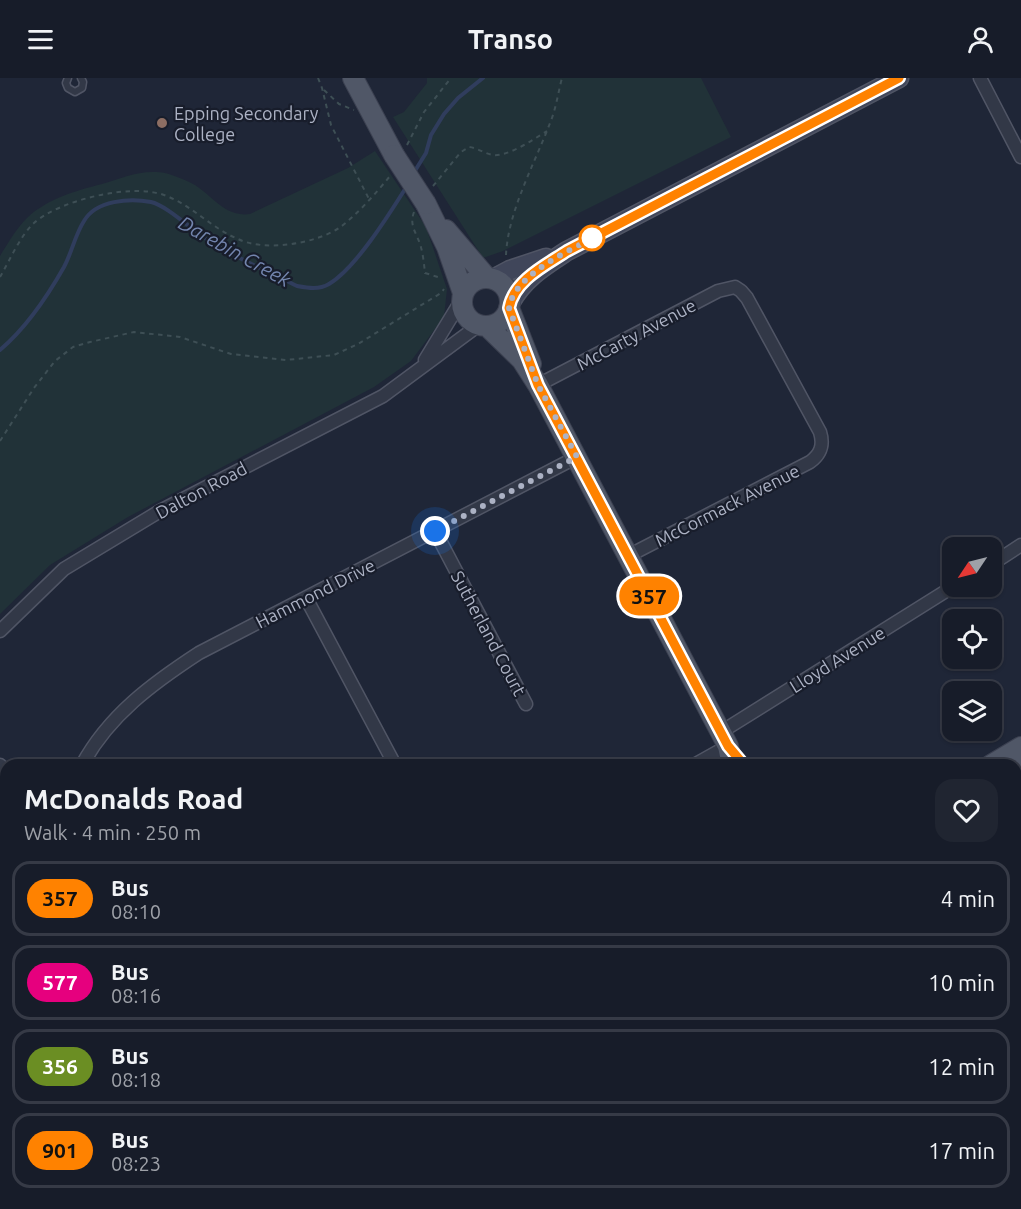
<!DOCTYPE html>
<meta charset="utf-8">
<style>
body{margin:0;font-family:Ubuntu,sans-serif;background:#202531;color:#f1f3f6;height:100vh;display:flex;flex-direction:column;font-size:22px;white-space:nowrap}
*{box-sizing:border-box;margin:0}
p{font-size:20px;color:#9ea1a8}
.icon{flex:none;width:33px;height:33px;fill:none;stroke:currentColor;stroke-width:2;stroke-linecap:round;stroke-linejoin:round}
.map{position:relative;flex:1;overflow:hidden}
.side{position:absolute;left:0px;top:681px;width:1022px;height:450px;display:flex;flex-direction:column;background:#171c29;border-radius:18px 18px 0 0;box-shadow:0 2px 4px #0004,0 0 0 2px #363a46}
.side>*{flex:none}
.badge{padding:0 12px;border-radius:20px;font-size:21px;line-height:39px}
.needle{width:39px;rotate:235deg}
.buttons{position:absolute;left:942px;top:459px;display:grid;gap:12px}
.buttons a{display:grid;place-items:center;width:60px;height:60px;border-radius:12px;background:#171c29;box-shadow:0 2px 4px #0004,0 0 0 2px #363a46;font-size:30px}
.you{position:absolute;width:30px;height:30px;margin:-15px;border:4px solid #fff;border-radius:50%;background:#1a73e8;box-shadow:0 0 0 9px #1a73e833}
.map>.badge{position:absolute;translate:-50% -50%;box-shadow:0 0 0 3px #fff}
.round{display:grid;place-items:center;flex:none;width:63px;height:63px;border-radius:18px;background:#202531}
.summary{display:flex;align-items:center;justify-content:space-between;height:102px;padding:0 24px}
h1{font-size:28px;font-weight:700;line-height:45px}
ul{padding:0;list-style:none}
li{display:flex;align-items:center;gap:18px;height:75px;margin:0 12px 9px;padding:0 12px;border:3px solid #363a46;border-radius:18px}
li div{flex:1}
li b{display:block;font-size:22px}
li em{font-style:normal}
li .badge{min-width:66px;font-weight:700;text-align:center}
header{display:flex;justify-content:space-between;align-items:center;height:78px;padding:0 24px;background:#171c29;font-size:27px;font-weight:700}
.map>svg:first-child{display:block}
</style>
<header><svg class="icon" aria-label="menu" viewBox="0 0 24 24"><path d="M4 6h16M4 12h16M4 18h16"/></svg>Transo<svg class="icon" aria-label="person" viewBox="0 0 24 24"><circle cx="12" cy="8" r="4"/><path d="M4 21q1-7 8-7t8 7"/></svg></header>
<div class="map">
<svg width="1021" height="1131" viewBox="0 0 1021 1131">
<rect width="100%" height="100%" fill="#1f2637"/>
<path fill="#213238" d="M 427,0 L 701,0 L 731,59 L 503,173 L 483,180 L 393,39 L 404,34 L 427,5 Z
M 375,73 L 426,149 L 447,211 L 444,239 L 411,283 L 374,309 L 128,439 L 50,487 L 0,536 L 0,178 C 8,165 16,151 27,140 C 47,121 75,113 102,106 C 119,101 137,93 156,94 C 166,94 178,99 187,103 C 211,113 222,140 250,136 L 348,90 Z
M 772,1125 L 845,1125 L 848,1131 L 775,1131 Z"/>
<g fill="none" stroke-linecap="round" stroke-linejoin="round">
<path stroke="#303d5d" stroke-width="4" d="M 413,96 L 426,75 L 431,57 L 444,36 L 458,20 L 483,0
M 0,272 C 26,250 47,219 64,189 C 72,174 75,157 84,143 C 96,122 130,120 151,124 C 166,127 193,153 208,162 C 236,180 268,194 297,208 C 308,210 319,212 329,206 C 356,190 390,135 407,108"/>
<g stroke="#505565" stroke-width="9">
<path id="lane" d="M 68,0 L 66,5 L 68,10 L 75,14 L 82,10 L 83,4 L 81,0
M 352,1128 L 353,1125
M 234,1131 L 244,1125"/>
</g>
<g stroke="#505565" stroke-width="15">
<path id="street" d="M 980,0 L 1021,79
M 425,282 L 461,223
M 538,307 L 718,213 L 735,209 L 741,213 L 747,220 L 820,354 C 824,367 821,376 810,384 L 628,478
M 435,453 L 526,626
M 992,486 L 1021,467
M 306,520 L 395,687
M 0,553 L 64,491 L 160,433 L 383,318 L 479,247
M 721,654 L 954,508
M 0,687 L 6,693
M 82,687 C 109,637 153,605 199,575 L 577,379
M 694,687 L 728,668
M 0,1013 L 6,1026
M 57,1125 L 60,1131
M 405,1125 L 408,1131
M 654,1125 L 657,1131
M 962,1125 L 965,1131"/>
</g>
<g stroke="#505565" stroke-width="21">
<path id="secondary" d="M 493,201 L 510,192 L 546,180
M 510,225 C 524,200 544,188 567,173 L 899,0"/>
</g>
<g stroke="#3c4151" stroke-width="22">
<path id="primary" d="M 353,0 L 394,77
M 426,126 L 447,169 L 463,215
M 446,152 L 487,200
M462 224a24 24 0 1 1 48 0a24 24 0 1 1-48 0Z
M 509,230 L 531,286
M 487,248 L 522,282 L 538,307 L 728,668 L 732,687
M 991,687 L 1021,669
M 1016,692 L 1021,689
M 265,1131 L 275,1125
M 293,1131 L 303,1125"/>
</g>
<path stroke="#3e4f55" stroke-width="2" stroke-dasharray="4.5 4.5" stroke-linecap="butt" d="M 318,0 L 322,10 L 331,47 L 369,121
M 324,12 L 339,26 L 354,32
M 407,67 L 424,34 L 451,0
M 433,108 L 461,74 L 469,69 C 478,70 485,76 493,77 C 508,79 534,61 547,53
M 414,134 C 409,147 416,154 420,166 C 423,175 424,186 425,195 L 441,200
M 506,177 C 508,133 535,85 550,45 C 556,31 558,15 562,0
M 0,199 C 10,182 20,158 34,145 C 60,122 131,105 164,117 C 192,127 211,150 238,161 C 265,174 314,166 339,150 C 356,138 377,114 390,98
M 0,363 L 34,310 L 55,283 L 73,269 L 90,264 L 134,254 L 180,259 L 231,276 L 286,282 L 334,277 L 358,266 L 441,215 L 444,211"/>
<use href="#lane" stroke="#323847" stroke-width="6"/>
<use href="#street" stroke="#323847" stroke-width="12"/>
<use href="#secondary" stroke="#40465a" stroke-width="18"/>
<use href="#primary" stroke="#505767" stroke-width="20"/>
<g stroke="#3c4151" stroke-width="22" stroke-linecap="butt">
<path id="primary-bridge" d="M 394,77 L 426,126"/>
</g>
<use href="#primary-bridge" stroke="#505767" stroke-width="20"/>
</g>
<g fill="none" stroke-linecap="round" stroke-linejoin="round">
<g stroke="#fff" stroke-width="14">
<path id="line" d="M 744,687 L 728,668 L 538,307 L 509,230 C 514,202 546,187 567,173 L 899,0"/>
</g>
<use href="#line" stroke="#ff8200" stroke-width="9"/>
<path stroke="#acb2c4" stroke-width="6" stroke-dasharray="0 10.8" d="M 435,453 L 577,379 L 538,307 L 509,230 C 514,197 570,172 597,158 L 592,160"/>
</g>
<circle fill="#8d6e63" stroke="#181d2b" stroke-width="2" cx="162" cy="45" r="6"/>
<circle fill="#fff" stroke="#ff8200" stroke-width="3" cx="592" cy="160" r="12"/>
<g text-anchor="middle" dominant-baseline="central" stroke-width="4.5" stroke-linejoin="round" paint-order="stroke">
<g font-size="18" fill="#acb2c4" stroke="#181d2b" text-anchor="start">
<text x="174" y="35">Epping Secondary<tspan x="174" dy="21">College</tspan></text>
</g>
<g font-size="18" fill="#acb2c4" stroke="#181d2b">
<text transform="translate(636 256) rotate(-28)">McCarty Avenue</text>
<text transform="translate(201 412) rotate(-28)">Dalton Road</text>
<text transform="translate(727 427) rotate(-27)">McCormack Avenue</text>
<text transform="translate(315 515) rotate(-27)">Hammond Drive</text>
<text transform="translate(489 555) rotate(62)">Sutherland Court</text>
<text transform="translate(837 581) rotate(-32)">Lloyd Avenue</text>
</g>
<g font-size="20" font-style="italic" fill="#7385ae" stroke="#181d2b">
<text transform="translate(235 173) rotate(29)">Darebin Creek</text>
</g>
</g>
</svg>
<div class="buttons">
<a><svg class="needle" viewBox="-14 -14 28 28"><path d="M0-13l5 13h-10z" fill="#e53935"/><path d="M0 13l5-13h-10z" fill="#9ea1a8"/></svg></a>
<a><svg class="icon" aria-label="locate" viewBox="0 0 24 24"><circle cx="12" cy="12" r="6"/><path d="M12 2v4M12 18v4M2 12h4M18 12h4"/></svg></a>
<a><svg class="icon" aria-label="layers" viewBox="0 0 24 24"><path d="M12 4l9 5-9 5-9-5zM3 14l9 5 9-5"/></svg></a>
</div>
<div class="you" style="left:435px;top:453px"></div>
<b class="badge" style="left:649px;top:518px;background:#ff8200;color:#111">357</b>
<section class="side">
<div class="summary"><div><h1>McDonalds Road</h1><p>Walk · 4 min · 250 m</p></div><a class="round"><svg class="icon" aria-label="heart" viewBox="0 0 24 24"><path d="M12 20l-8-8c-3-5 5-10 8-4 3-6 11-1 8 4z"/></svg></a></div>
<ul>
<li><span class="badge" style="background:#ff8200;color:#111">357</span><div><b>Bus</b><p>08:10</p></div><em>4 min</em></li>
<li><span class="badge" style="background:#e6007e;color:#fff">577</span><div><b>Bus</b><p>08:16</p></div><em>10 min</em></li>
<li><span class="badge" style="background:#6b8e23;color:#fff">356</span><div><b>Bus</b><p>08:18</p></div><em>12 min</em></li>
<li><span class="badge" style="background:#ff8200;color:#111">901</span><div><b>Bus</b><p>08:23</p></div><em>17 min</em></li>
</ul>
</section>
</div>
